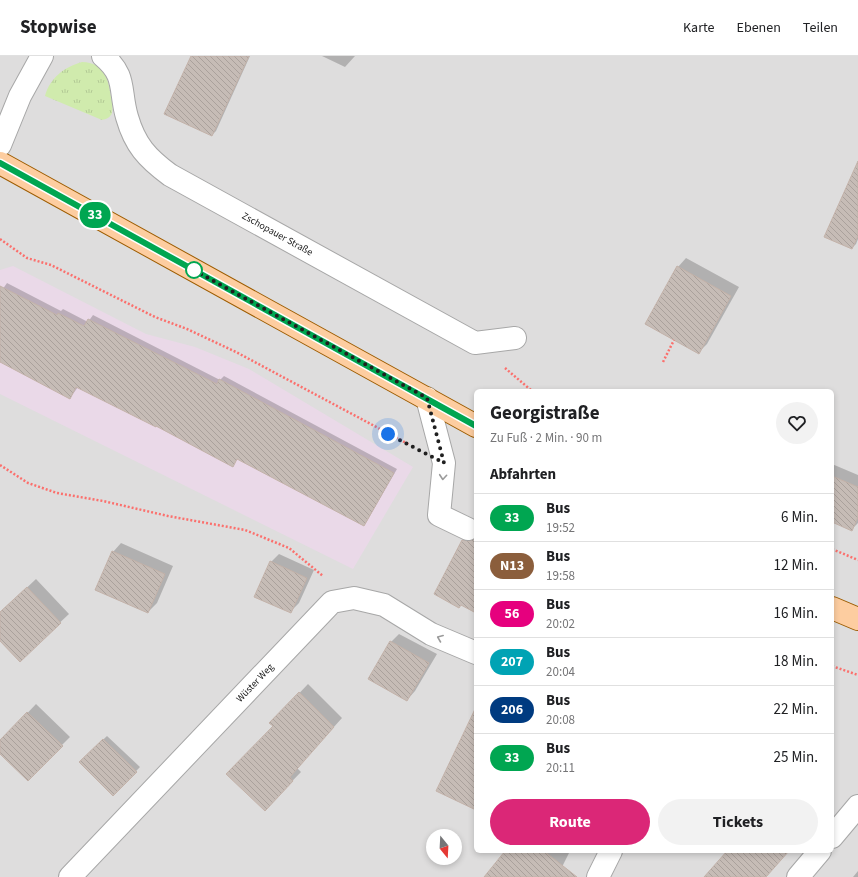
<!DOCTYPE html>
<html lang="de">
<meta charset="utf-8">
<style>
body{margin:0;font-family:"Source Sans 3",sans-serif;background:#f2f2f2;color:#202124;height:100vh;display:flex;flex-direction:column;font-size:15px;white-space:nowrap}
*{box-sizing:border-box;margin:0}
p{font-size:13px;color:#757577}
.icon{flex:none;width:22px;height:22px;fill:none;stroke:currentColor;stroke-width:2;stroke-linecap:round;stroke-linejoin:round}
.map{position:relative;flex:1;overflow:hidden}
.side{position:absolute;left:474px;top:333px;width:360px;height:464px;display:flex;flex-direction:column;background:#fff;border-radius:6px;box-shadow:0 2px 6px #0003}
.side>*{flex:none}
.badge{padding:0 8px;border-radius:13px;font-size:14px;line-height:26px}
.needle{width:26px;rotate:162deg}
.controls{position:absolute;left:426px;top:773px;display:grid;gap:8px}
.controls a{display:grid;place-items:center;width:36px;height:36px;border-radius:50%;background:#fff;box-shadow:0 2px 6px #0003;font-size:20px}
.you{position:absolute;width:20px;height:20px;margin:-10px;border:3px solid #fff;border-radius:50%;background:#1a73e8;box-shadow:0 0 0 6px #1a73e833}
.map>.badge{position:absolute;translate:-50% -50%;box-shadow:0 0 0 2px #fff}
h2{padding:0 16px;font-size:15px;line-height:36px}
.round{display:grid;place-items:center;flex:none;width:42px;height:42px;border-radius:21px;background:#f2f2f2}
.headline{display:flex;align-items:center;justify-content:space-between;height:68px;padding:0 16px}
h1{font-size:19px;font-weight:700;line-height:30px}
.primary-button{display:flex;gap:8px;margin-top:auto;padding:8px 16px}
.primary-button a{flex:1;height:46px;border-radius:24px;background:#db2777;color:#fff;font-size:16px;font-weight:700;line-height:46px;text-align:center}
.primary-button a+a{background:#f2f2f2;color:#202124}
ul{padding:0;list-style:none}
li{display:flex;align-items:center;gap:12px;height:48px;padding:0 16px;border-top:1px solid #e0e0e0}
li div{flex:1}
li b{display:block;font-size:15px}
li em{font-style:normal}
li .badge{min-width:44px;font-weight:700;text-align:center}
header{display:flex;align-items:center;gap:24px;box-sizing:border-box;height:56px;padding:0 20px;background:#fff;border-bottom:1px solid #e0e0e0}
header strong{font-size:19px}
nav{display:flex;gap:22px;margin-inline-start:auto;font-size:14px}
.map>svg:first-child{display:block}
</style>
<header>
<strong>Stopwise</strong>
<nav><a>Karte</a><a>Ebenen</a><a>Teilen</a></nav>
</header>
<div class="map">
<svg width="858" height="821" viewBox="0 0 858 821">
<defs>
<pattern id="grass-tufts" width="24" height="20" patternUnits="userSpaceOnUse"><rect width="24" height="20" fill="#d0ebad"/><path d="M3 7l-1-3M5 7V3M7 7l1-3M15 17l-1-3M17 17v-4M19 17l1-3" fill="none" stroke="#b2c995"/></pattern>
<pattern id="building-back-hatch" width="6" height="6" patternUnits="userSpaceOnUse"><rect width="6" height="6" fill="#c6bcb6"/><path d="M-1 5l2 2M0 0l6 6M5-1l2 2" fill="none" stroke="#aaa19c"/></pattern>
</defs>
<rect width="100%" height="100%" fill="#f1ede7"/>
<path fill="#dedddd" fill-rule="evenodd" d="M 0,0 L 858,0 L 858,821 L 0,821 ZM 476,335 L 832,335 L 832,795 L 476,795 ZM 433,780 L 455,780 L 455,802 L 433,802 Z"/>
<path fill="#ead9e8" d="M 13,210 L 146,278 L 195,291 L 249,313 L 413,411 L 353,513 L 0,338 L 0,214 Z"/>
<path fill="url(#grass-tufts)" d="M 82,6 C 105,7 108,22 111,41 C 112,46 113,52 112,57 C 110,62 106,63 102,64 L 45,40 C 50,22 64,11 82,6 Z"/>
<path fill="#0003" d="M 192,0 L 250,0 L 216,75 L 212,79 Z
M 322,0 L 355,0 L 345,11 Z
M 858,107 L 858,183 L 856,188 L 852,192 Z
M 686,202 L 739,231 L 707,288 L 699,296 L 678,211 Z
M 7,227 L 61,255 L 63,253 L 88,266 L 93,259 L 220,324 L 224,320 L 397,413 L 367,465 L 363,469 L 238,402 L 232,410 L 156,369 L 78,331 L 70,342 L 0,305 L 0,237 Z
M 832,408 L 858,419 L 858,467 L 852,473 L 832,465 Z
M 476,471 L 476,555 L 463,485 Z
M 121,487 L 173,510 L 157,547 L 148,556 L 113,496 Z
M 279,498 L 314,514 L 299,547 L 290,556 L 271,506 Z
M 36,523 L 69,558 L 20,604 L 0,584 L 0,557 Z
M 399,578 L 437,598 L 415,635 L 407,644 L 391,586 Z
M 308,628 L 342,662 L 297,712 L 301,716 L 273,745 L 274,670 L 271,667 Z
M 36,648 L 70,681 L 28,723 L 0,696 L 0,686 Z
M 107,680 L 140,711 L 113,739 L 80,706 Z
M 506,795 L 570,795 L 557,821 L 485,821 Z
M 858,815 L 858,821 L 853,821 Z"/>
<path fill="url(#building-back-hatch)" stroke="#c3b2a9" d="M 191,0 L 249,0 L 212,80 L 164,58 Z
M 858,105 L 858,180 L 852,193 L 824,181 Z
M 677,210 L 731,240 L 699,298 L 645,268 Z
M 0,230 L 57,259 L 58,257 L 84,270 L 88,263 L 217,328 L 219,323 L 394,417 L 364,470 L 237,403 L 233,411 L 156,370 L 156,371 L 76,331 L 70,343 L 0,306 Z
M 832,420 L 858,431 L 858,461 L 852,475 L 832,466 Z
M 476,482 L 476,557 L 461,549 L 459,552 L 434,538 L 462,484 L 469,485 Z
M 112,495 L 165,518 L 148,557 L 95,534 Z
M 270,505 L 307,522 L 291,557 L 254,541 Z
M 27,531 L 61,567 L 20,606 L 0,585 L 0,556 Z
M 390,585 L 429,607 L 407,645 L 368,623 Z
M 299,636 L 334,671 L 290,721 L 293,725 L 265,755 L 226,718 L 273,670 L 269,667 Z
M 476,651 L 476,754 L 436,735 Z
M 27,656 L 63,690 L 28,725 L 0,698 L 0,684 Z
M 103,683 L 137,716 L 113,740 L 79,706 Z
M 505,795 L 544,795 L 577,821 L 484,821 Z
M 727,795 L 789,795 L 766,821 L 704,821 Z"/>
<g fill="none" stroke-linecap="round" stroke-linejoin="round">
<g stroke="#a7a7a7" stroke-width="24">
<g id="minor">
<path id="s1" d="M 103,0 C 127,20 119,34 127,61 C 135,89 147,102 170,119 L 475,287 L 515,282"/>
<path d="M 0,89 L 20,40 L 42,0"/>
<path d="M 427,342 L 444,407 L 439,459 L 468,473"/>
<path d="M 832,781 L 858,750"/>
<path id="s2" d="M 70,821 L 332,546 L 354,542 L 384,549 L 431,578 L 476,597"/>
<path d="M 598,821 L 611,795"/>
<path d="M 798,821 L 820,795"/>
</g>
</g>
<g stroke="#9d5c00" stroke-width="24">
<path id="major" d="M 0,107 L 476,370
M 832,552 L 858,563"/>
</g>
<path stroke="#fb706d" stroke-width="2.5" stroke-dasharray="2 2" stroke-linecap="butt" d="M 0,183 L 27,202 L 51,209 L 155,261 L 187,273 L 236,296 L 410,389
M 663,306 L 674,284
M 505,312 L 532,335
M 0,409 L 28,427 L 57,437 L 103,445 L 168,460 L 245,474 L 289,492 L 323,520
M 832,493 L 858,504
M 832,610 L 858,619"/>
<use href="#minor" stroke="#fff" stroke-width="22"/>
<use href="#major" stroke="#fdcda0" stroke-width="22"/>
</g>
<defs><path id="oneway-chevron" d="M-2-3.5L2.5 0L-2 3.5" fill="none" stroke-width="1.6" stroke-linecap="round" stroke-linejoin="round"/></defs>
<g stroke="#9b9b9b">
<use href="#oneway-chevron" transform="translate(443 421) rotate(95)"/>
<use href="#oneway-chevron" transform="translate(440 582) rotate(-158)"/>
</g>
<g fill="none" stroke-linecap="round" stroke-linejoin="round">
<g stroke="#fff" stroke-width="9">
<path id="line" d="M 0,107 L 476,370"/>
</g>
<use href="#line" stroke="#00a651" stroke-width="6"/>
<path stroke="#202020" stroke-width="4" stroke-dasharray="0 7.2" d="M 194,214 L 188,211 L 427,342 L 444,407 L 388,378"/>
</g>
<circle fill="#fff" stroke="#00a651" stroke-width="2" cx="194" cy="214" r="8"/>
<g text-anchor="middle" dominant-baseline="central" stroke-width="3.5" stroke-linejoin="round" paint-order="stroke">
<g font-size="10" fill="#202020" stroke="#fff">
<text stroke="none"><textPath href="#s1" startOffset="264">Zschopauer Straße</textPath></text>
<text stroke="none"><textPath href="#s2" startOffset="268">Wüster Weg</textPath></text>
</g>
</g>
</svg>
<div class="controls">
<a><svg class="needle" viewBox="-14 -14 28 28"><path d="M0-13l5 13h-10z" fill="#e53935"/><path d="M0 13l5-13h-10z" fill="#757577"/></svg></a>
</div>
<div class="you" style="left:388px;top:378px"></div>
<b class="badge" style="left:95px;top:159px;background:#00a651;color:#fff">33</b>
<section class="side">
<div class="headline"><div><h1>Georgistraße</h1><p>Zu Fuß · 2 Min. · 90 m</p></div><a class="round"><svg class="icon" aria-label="heart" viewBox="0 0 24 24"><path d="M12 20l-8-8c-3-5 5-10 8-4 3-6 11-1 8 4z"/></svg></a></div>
<h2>Abfahrten</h2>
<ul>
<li><span class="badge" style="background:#00a651;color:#fff">33</span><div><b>Bus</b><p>19:52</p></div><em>6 Min.</em></li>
<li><span class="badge" style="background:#8b5e3c;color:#fff">N13</span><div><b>Bus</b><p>19:58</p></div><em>12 Min.</em></li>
<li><span class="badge" style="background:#e6007e;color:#fff">56</span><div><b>Bus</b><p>20:02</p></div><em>16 Min.</em></li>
<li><span class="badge" style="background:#00a3b4;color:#fff">207</span><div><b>Bus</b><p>20:04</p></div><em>18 Min.</em></li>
<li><span class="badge" style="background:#003b80;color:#fff">206</span><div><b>Bus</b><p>20:08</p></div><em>22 Min.</em></li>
<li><span class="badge" style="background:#00a651;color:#fff">33</span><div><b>Bus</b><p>20:11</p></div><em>25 Min.</em></li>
</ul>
<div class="primary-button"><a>Route</a><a>Tickets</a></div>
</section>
</div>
